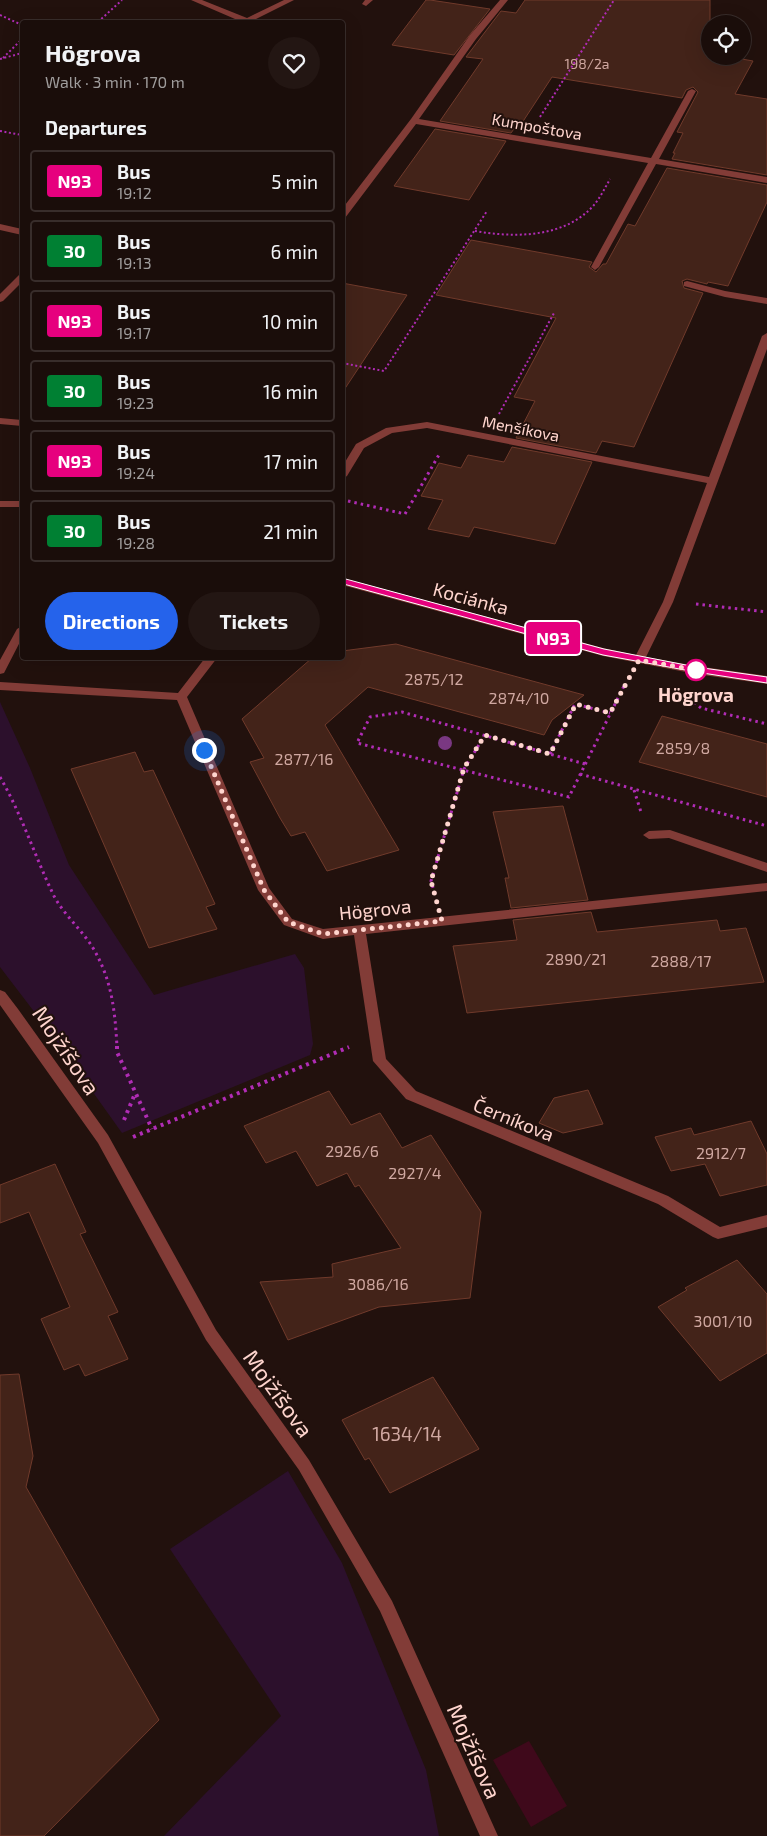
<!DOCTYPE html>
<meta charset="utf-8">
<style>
body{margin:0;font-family:"Exo 2",sans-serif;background:#231613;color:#f1f3f6;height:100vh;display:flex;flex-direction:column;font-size:19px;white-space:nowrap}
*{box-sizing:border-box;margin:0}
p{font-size:16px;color:#9f9c9c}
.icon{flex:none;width:28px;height:28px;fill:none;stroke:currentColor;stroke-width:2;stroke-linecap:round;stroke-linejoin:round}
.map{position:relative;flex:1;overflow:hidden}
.sheet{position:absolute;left:20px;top:20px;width:325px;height:640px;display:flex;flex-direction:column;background:#1a0d0a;border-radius:5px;box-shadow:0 5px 20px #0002,0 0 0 1px #382d2b}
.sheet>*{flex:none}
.badge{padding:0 10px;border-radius:4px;font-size:18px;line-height:32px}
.controls{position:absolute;left:701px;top:15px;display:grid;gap:10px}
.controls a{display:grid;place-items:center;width:50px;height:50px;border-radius:50%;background:#1a0d0a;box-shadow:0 5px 20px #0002,0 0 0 1px #382d2b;font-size:25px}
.you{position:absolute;width:25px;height:25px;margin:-12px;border:4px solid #fff;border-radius:50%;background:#1a73e8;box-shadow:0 0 0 8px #1a73e833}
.map>.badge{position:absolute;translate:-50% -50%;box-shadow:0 0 0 2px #fff}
h2{padding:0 25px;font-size:19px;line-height:45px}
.round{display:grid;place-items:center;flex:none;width:52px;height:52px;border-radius:26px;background:#231613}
.head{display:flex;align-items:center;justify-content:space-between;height:85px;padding:0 25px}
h1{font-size:24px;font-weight:700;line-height:38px}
.cta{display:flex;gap:10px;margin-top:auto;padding:10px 25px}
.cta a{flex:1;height:58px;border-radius:30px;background:#2563eb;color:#fff;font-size:20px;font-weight:700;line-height:58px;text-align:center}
.cta a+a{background:#231613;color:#f1f3f6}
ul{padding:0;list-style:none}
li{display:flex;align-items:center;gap:15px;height:62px;margin:0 10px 8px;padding:0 15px;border:2px solid #382d2b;border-radius:5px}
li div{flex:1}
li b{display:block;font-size:19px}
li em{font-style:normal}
li .badge{min-width:55px;font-weight:700;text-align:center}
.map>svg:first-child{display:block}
</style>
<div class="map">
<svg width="767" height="1836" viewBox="0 0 767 1836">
<rect width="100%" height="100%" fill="#22110d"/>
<path fill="#2c102c" d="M 0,702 L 30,768 L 69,865 L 154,995 L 295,954 L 304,968 L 313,1044 L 310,1055 L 122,1133 L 55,1039 L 0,967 Z
M 288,1471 L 342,1563 L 426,1770 L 439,1836 L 164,1836 L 281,1716 L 170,1549 Z"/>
<path fill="#3f091b" d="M 529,1741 L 567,1806 L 531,1827 L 493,1760 Z"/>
<path fill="#432319" stroke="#703a2b" d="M 426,0 L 430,0 L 490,9 L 454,55 L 392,45 Z
M 525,0 L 710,0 L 710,56 L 725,56 L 753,61 L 735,94 L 767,99 L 767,175 L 672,159 L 675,153 L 673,153 L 683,133 L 677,132 L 698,92 L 693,87 L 686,90 L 682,98 L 552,77 L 520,126 L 516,126 L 511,133 L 440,121 L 483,59 L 466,57 L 501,11 L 516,13 Z
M 435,129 L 506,141 L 469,200 L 394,186 Z
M 667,168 L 767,185 L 767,202 L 728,286 L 708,282 L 707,284 L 687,279 L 682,281 L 684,288 L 703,293 L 634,447 L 602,441 L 596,453 L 516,438 L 535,401 L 514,397 L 556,318 L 436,295 L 471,240 L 592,262 L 589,267 L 596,272 L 603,264 L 606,264 L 628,224 L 635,226 Z
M 342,283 L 407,295 L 342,393 Z
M 512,447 L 592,462 L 555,544 L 474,527 L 469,537 L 428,529 L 443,500 L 421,496 L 439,463 L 461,468 L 468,455 L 504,462 Z
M 396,644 L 584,695 L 552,720 L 544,735 L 368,687 L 325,725 L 399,850 L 327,871 L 305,832 L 291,836 L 280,818 L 250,762 L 264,758 L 242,719 L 312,658 L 342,658 L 342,651 Z
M 662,716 L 767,744 L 767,797 L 639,762 Z
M 135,752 L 144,772 L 153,770 L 215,904 L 206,907 L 217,929 L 149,948 L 71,769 Z
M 563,806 L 588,900 L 511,908 L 505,878 L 509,878 L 493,812 Z
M 591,912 L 597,932 L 717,920 L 720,931 L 746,928 L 764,982 L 467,1013 L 453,946 L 517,940 L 513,920 Z
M 588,1090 L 603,1124 L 563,1133 L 539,1123 L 554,1098 Z
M 329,1091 L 351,1125 L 380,1113 L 402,1148 L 431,1135 L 481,1212 L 470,1298 L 379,1307 L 288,1340 L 260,1282 L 333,1277 L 332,1264 L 401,1248 L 359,1185 L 355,1187 L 347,1173 L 317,1186 L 296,1151 L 266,1163 L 244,1126 Z
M 751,1121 L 767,1154 L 767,1185 L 720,1196 L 705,1164 L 671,1171 L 655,1137 L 691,1128 L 694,1135 Z
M 55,1164 L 86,1232 L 80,1234 L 118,1312 L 108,1316 L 128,1359 L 85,1376 L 79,1364 L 64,1370 L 41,1319 L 70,1307 L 29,1212 L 0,1223 L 0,1185 Z
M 737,1260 L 767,1294 L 767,1353 L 720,1381 L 658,1307 L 687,1290 L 685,1288 Z
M 19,1374 L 33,1456 L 26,1487 L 159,1720 L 44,1836 L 0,1836 L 0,1375 Z
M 433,1377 L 479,1449 L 390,1493 L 369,1458 L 365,1460 L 342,1420 Z"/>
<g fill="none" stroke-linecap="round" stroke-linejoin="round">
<path stroke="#b02cb5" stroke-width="2" stroke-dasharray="2 2.5" stroke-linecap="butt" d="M 0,15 L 22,25
M 98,22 L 122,0
M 3,58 L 22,39
M 0,59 L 22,53
M 540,117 L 614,0
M 0,131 L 22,135
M 475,231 C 515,238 565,238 594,205 C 600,198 605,188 610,179
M 342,363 L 384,371 L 487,211
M 499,414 L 554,313"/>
<path stroke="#b02cb5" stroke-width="3" stroke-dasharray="2.5 4" stroke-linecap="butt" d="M 348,501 L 405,514 L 440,453
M 696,604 L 767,612
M 689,698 L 701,708 L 767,724
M 550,754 L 575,704 L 610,713
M 585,764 L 402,712 L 370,717 L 357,743 L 569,797 L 625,684
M 580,774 L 767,826
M 0,777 C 22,815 35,857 54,896 C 64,915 82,930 93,948 C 112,980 115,1011 117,1047
M 634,790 L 641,812
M 435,894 L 431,881 L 464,769 L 485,735"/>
<path stroke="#b02cb5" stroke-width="4" stroke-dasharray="3 4.5" stroke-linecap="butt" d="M 117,1046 L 117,1052 L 152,1129
M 124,1120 L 134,1096
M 133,1137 L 349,1047"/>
<path fill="#823c37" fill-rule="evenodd" d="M 191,0 L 202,0 L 247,18 L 284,0 L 294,0 L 250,22 L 242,22 Z
M 365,0 L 373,0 L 366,6 L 362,4 Z
M 500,0 L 508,0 L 476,39 L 419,119 L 651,158 L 688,91 L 692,89 L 696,91 L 659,159 L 767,177 L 767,183 L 656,164 L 599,267 L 595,270 L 591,267 L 648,163 L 416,124 L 345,218 L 342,218 L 342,209 L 411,119 L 470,35 Z
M 0,224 L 22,229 L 22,235 L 0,230 Z
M 22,274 L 22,282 L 3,301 L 0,302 L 0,294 L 19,275 Z
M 687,281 L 725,291 L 767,298 L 767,304 L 725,297 L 684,286 L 684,282 Z
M 767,333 L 767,349 L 673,602 L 646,657 L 696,666 L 767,676 L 767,684 L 696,674 L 603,656 L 342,585 L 342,578 L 603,648 L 636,655 L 663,602 L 707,483 L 427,428 L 392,433 L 364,448 L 347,476 L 342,479 L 342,467 L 356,444 L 386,428 L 427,422 L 709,477 L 762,336 Z
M 0,418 L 22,420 L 22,426 L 0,424 Z
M 0,501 L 22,501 L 22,507 L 0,507 Z
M 22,626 L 22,638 L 4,673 L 0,674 L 0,660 L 17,629 Z
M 205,658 L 217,658 L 187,697 L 269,888 L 292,919 L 323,929 L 767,883 L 767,891 L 366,934 L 386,1059 L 416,1091 L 668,1196 L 720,1227 L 767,1215 L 767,1227 L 718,1239 L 713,1237 L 658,1204 L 406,1099 L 373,1061 L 354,935 L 323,939 L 284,925 L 258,890 L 177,700 L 0,690 L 0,682 L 178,693 Z
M 670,830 L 767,863 L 767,872 L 669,838 L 649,839 L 643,835 L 649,831 Z
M 0,990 L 5,992 L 18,1009 L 108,1135 L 216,1330 L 309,1460 L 392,1601 L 498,1836 L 480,1836 L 380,1611 L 299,1470 L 206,1340 L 98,1143 L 0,1005 Z"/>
</g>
<circle fill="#7a3882" cx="445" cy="743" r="7"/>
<path fill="#e6007e" stroke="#fff" d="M 342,578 L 604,649 L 696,667 L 767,677 L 767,683 L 696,672 L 603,655 L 340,583 L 340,579 Z"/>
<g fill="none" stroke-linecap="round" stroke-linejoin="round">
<path stroke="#ffd5ce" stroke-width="5" stroke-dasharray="0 9" d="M 204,750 L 264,890 L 288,922 L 323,934 L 442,921 L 431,881 L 464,768 L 485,735 L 550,754 L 576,704 L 610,713 L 639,660 L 696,670"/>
</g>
<circle fill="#fff" stroke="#e6007e" stroke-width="2.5" cx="696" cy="670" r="10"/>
<g text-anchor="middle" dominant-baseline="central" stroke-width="4" stroke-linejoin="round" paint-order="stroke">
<g font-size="14" fill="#d0a8a1">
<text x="587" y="63">198/2a</text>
</g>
<g font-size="16" fill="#ffd5ce" stroke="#22110d">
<text transform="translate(537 126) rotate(10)">Kumpoštova</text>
<text transform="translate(521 428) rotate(11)">Menšíkova</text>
</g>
<g font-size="16" fill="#d0a8a1">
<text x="434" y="678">2875/12</text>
<text x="519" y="697">2874/10</text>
<text x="683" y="747">2859/8</text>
<text x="304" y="758">2877/16</text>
<text x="576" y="958">2890/21</text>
<text x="681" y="960">2888/17</text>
<text x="352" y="1150">2926/6</text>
<text x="721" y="1152">2912/7</text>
<text x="415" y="1172">2927/4</text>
<text x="378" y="1283">3086/16</text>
<text x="723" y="1320">3001/10</text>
</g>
<g font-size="19" fill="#ffd5ce" stroke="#22110d">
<text transform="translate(471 598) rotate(15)">Kociánka</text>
<text transform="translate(375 909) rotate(-6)">Högrova</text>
<text transform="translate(514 1119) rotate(22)">Černíkova</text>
</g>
<g font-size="19" font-weight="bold" fill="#ffd5ce" stroke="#22110d">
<text x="696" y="694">Högrova</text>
</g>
<g font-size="19" fill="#d0a8a1">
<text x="407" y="1433">1634/14</text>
</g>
<g font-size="22" fill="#ffd5ce" stroke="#22110d">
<text transform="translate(67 1050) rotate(56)">Mojžíšova</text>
<text transform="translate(279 1393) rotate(54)">Mojžíšova</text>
<text transform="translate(475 1751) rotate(66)">Mojžíšova</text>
</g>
</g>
</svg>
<div class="controls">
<a><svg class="icon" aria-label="locate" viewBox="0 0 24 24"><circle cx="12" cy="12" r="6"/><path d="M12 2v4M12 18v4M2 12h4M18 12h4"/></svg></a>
</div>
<div class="you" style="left:204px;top:750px"></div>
<b class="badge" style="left:553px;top:638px;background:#e6007e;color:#fff">N93</b>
<section class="sheet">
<div class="head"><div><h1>Högrova</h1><p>Walk · 3 min · 170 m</p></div><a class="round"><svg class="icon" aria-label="heart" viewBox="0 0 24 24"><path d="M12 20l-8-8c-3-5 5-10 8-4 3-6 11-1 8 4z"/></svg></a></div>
<h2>Departures</h2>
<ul>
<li><span class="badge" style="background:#e6007e;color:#fff">N93</span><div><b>Bus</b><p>19:12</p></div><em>5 min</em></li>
<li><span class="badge" style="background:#008033;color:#fff">30</span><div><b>Bus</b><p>19:13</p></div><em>6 min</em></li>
<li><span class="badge" style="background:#e6007e;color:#fff">N93</span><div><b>Bus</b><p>19:17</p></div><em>10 min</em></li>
<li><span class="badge" style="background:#008033;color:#fff">30</span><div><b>Bus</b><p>19:23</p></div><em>16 min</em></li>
<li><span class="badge" style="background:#e6007e;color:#fff">N93</span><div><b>Bus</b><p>19:24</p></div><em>17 min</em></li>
<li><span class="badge" style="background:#008033;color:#fff">30</span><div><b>Bus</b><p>19:28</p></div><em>21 min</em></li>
</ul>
<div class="cta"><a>Directions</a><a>Tickets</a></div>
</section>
</div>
